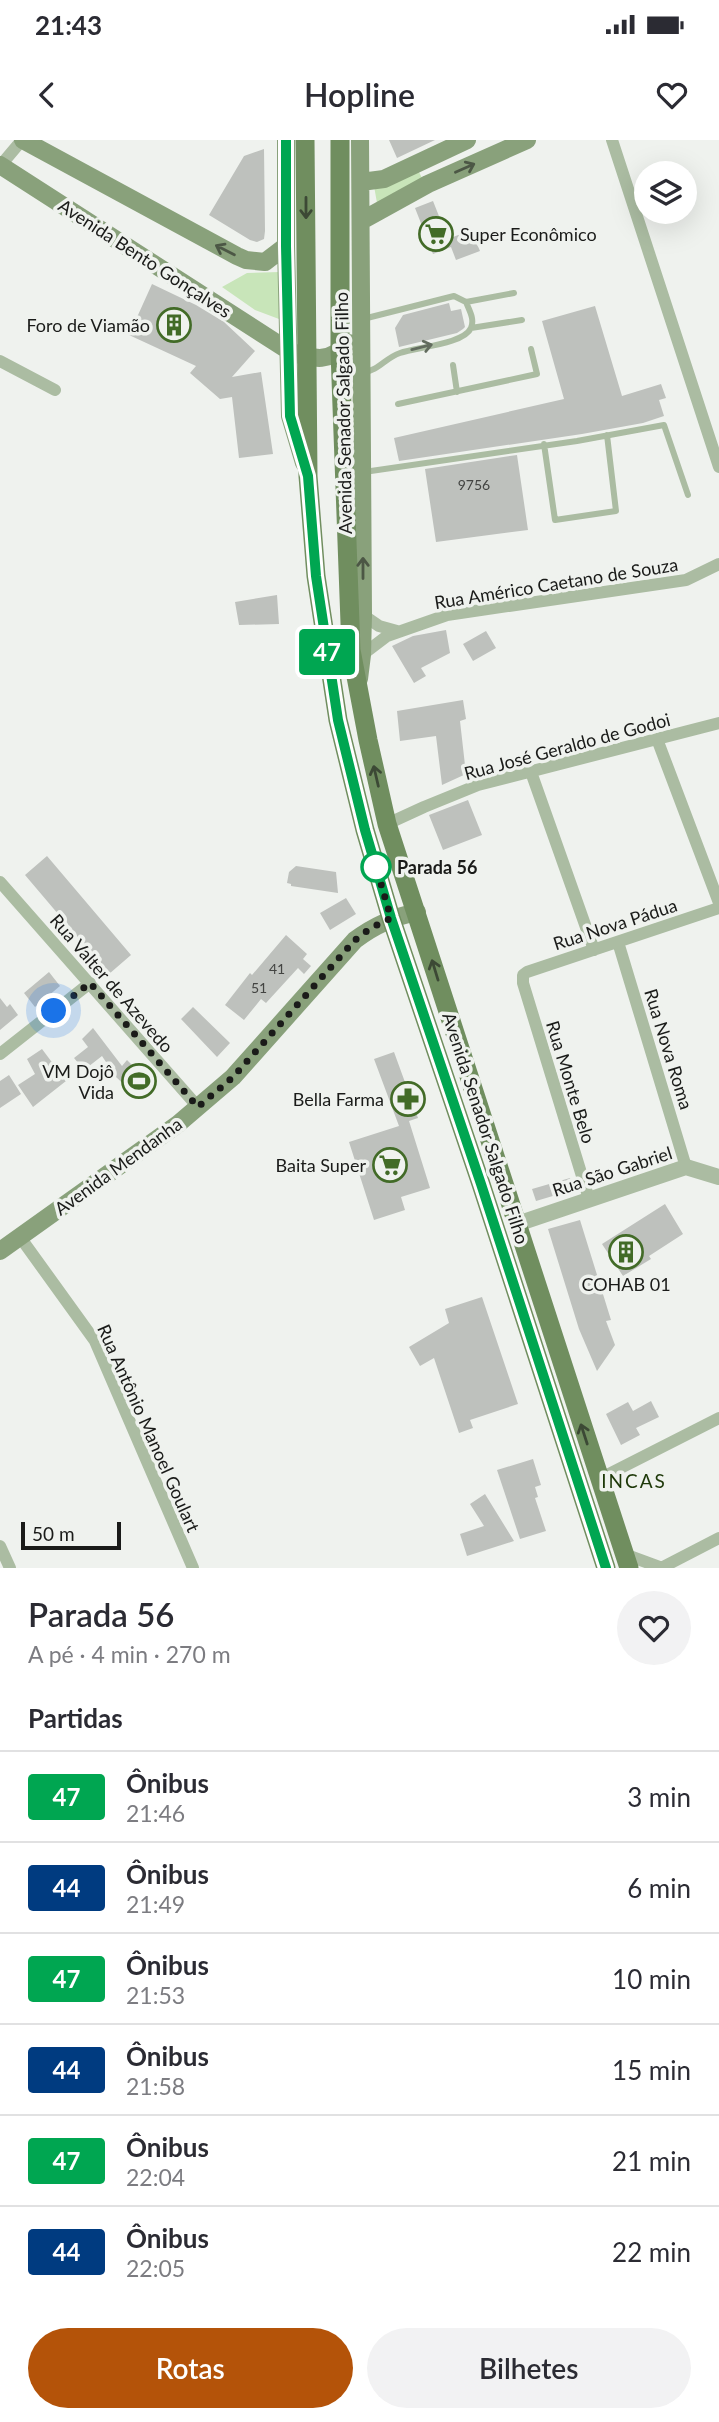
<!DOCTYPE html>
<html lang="pt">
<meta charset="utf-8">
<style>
body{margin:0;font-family:Lato,sans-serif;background:#f2f2f3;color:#2b2b33;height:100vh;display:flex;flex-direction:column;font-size:26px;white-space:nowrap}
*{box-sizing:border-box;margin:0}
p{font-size:23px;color:#7c7c81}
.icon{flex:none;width:38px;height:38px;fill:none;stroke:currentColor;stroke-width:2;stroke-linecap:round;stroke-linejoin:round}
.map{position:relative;height:1428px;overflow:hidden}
.panel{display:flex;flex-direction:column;background:#fff;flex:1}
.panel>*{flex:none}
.badge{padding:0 14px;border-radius:5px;font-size:24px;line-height:46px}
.controls{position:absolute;left:634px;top:21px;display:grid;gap:14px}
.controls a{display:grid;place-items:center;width:63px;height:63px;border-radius:50%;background:#fff;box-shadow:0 7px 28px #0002;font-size:35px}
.scale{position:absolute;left:21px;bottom:18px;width:100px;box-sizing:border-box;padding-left:7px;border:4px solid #1a1b19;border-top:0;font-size:19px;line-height:24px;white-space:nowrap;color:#1a1b19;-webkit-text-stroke:5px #eff2ee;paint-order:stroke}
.you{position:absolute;width:35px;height:35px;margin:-18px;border:5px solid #fff;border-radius:50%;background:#1a73e8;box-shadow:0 0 0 10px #1a73e833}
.map>.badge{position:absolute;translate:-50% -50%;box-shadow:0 0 0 4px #fff}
h2{padding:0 28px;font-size:26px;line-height:63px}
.round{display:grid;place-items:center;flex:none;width:74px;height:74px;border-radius:37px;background:#f2f2f3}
.headline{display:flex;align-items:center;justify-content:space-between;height:119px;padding:0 28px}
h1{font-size:33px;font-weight:600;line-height:52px}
.primary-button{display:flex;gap:14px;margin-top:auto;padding:14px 28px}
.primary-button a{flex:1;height:80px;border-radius:42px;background:#b45309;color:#fff;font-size:28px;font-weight:600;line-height:80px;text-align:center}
.primary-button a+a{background:#f2f2f3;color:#2b2b33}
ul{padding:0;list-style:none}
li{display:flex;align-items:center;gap:21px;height:91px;padding:0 28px;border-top:2px solid #e1e1e2}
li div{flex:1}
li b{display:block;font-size:26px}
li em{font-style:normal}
li .badge{min-width:77px;font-weight:700;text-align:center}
.status{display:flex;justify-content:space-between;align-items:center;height:49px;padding:0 35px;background:#fff;direction:ltr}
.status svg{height:19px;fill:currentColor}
header{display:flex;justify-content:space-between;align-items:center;height:91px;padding:0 28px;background:#fff;font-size:32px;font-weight:600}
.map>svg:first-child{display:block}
</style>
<div class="status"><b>21:43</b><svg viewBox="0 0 49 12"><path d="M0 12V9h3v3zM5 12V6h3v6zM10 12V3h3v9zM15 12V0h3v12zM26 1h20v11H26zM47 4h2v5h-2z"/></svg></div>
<header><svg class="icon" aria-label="back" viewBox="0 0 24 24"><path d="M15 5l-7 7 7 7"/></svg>Hopline<svg class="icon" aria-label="heart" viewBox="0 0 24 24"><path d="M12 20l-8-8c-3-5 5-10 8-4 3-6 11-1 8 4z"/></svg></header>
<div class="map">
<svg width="719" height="1428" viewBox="0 0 719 1428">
<rect width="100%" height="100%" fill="#eff2ee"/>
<path fill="#c8e5b9" d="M 417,28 L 422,38 L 377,63 L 374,46 Z
M 280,132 L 279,179 L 255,170 L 222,147 L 247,133 Z"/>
<path fill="#bec1bd" d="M 389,0 L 435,0 L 397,18 Z
M 264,9 L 265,91 L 264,99 L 257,102 L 250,100 L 209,75 L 244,16 Z
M 433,61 L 448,99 L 471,90 L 480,111 L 456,120 L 451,107 L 433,114 L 415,68 Z
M 152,144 L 196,165 L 224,182 L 255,211 L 232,237 L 261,232 L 273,314 L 239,318 L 232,257 L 220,259 L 190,233 L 196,226 L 129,195 Z
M 449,163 L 451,171 L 461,169 L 465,187 L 463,189 L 457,193 L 399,207 L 395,188 L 403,175 Z
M 595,166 L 622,256 L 661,244 L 666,258 L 659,260 L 664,276 L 643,283 L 582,294 L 399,321 L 394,298 L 564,259 L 542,181 Z
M 517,315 L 528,390 L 436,402 L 425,329 Z
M 277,455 L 279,484 L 239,485 L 235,462 Z
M 446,490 L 450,513 L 421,528 L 426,536 L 414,543 L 392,506 L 413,496 Z
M 486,491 L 496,508 L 473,521 L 463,504 Z
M 463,560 L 466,579 L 460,581 L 466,634 L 442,645 L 436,596 L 400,601 L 397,571 Z
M 468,660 L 482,695 L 443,710 L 429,675 Z
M 47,716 L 131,815 L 109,834 L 25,735 Z
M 296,726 L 336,732 L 338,753 L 291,746 L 291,744 L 287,743 L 289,732 Z
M 346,758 L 356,774 L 330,790 L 320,773 Z
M 286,795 L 307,814 L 303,819 L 311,826 L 304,834 L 298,828 L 266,863 L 261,859 L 244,880 L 225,865 L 250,833 L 252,835 Z
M 49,832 L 60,846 L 35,867 L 24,853 Z
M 0,858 L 7,867 L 10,864 L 18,875 L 0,890 Z
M 193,867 L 230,903 L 217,917 L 181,879 Z
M 93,888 L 122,926 L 127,920 L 144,937 L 131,951 L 116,937 L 102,916 L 84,930 L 74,918 L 88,907 L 82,899 Z
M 42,909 L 66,941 L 33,967 L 18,945 L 35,934 L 27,919 Z
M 394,912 L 418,978 L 409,981 L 430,1048 L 401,1057 L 405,1070 L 374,1080 L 349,1002 L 399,986 L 374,919 Z
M 9,935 L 21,954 L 0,968 L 0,941 Z
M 570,1038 L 573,1050 L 536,1061 L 532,1049 Z
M 665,1064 L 683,1094 L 649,1116 L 651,1119 L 623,1136 L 602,1104 Z
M 580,1080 L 611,1180 L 606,1181 L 615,1205 L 597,1231 L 579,1189 L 548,1089 Z
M 482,1157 L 518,1264 L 470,1280 L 473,1288 L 459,1293 L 434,1218 L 420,1226 L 409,1207 L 449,1183 L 445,1169 Z
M 651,1261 L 659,1277 L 636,1288 L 640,1295 L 621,1305 L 606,1274 L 628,1262 L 633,1271 Z
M 533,1319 L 541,1345 L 535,1347 L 538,1357 L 535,1358 L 546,1391 L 520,1399 L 497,1330 Z
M 485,1354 L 514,1401 L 467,1416 L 460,1394 L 484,1386 L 470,1364 Z"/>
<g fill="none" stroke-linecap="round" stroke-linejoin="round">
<path stroke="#abbca2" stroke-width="6" d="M 466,162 L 514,153
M 471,188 L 522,180
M 453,225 L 457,252
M 362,233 C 380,230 385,218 400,213 C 417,207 464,204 471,188 C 475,179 469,170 466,162 L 454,156 L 363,179
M 398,264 L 537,234 L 531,209
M 544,304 L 555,380 L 616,371 L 607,295
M 364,332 L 577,301 L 664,285 L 688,355"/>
<path stroke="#abbca2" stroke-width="12" d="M 612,0 L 719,327
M 0,26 L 22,0
M 0,221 L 55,250
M 363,475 L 379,486 L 397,491
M 362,515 L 387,496 L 447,475 L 686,440 L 719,424
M 657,599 L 719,763
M 531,632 L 594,810
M 387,684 L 424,667 L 478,645 L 719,583
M 0,742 L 198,967
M 618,802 L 686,1027
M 0,914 L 90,843
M 589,1059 L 523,843 L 523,835 L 527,832 L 719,768
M 20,1097 L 95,1201 L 193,1428
M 599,1339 L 719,1278
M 0,1406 L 10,1428
M 624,1414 L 662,1428
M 661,1428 L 719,1398"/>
<path stroke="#abbca2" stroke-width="16" d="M 517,1084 L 686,1027 L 719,1037"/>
<path stroke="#89a17b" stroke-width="18" d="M 23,0 L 237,116 L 246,120 L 265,122 L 286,106
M 286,0 L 286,106 L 290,276 L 304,323
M 0,25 L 289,211 C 315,219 327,224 349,203
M 361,42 L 384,39 L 467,0
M 361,81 L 428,44 L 527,0
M 359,539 L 362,515 L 363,475 L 360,0
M 0,1111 L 178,984 L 233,937 L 355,800 C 375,785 393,777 417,772"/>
<path stroke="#708e5f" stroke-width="19" d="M 305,0 L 308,336 L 316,436 L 338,580 L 365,690 L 391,778 L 481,1044 L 606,1428
M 340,0 L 340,212 L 351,510 L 368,600 L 387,684 L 629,1428"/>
</g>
<defs><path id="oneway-shaft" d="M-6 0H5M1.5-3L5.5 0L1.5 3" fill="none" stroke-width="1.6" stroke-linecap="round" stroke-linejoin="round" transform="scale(1.75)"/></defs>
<g stroke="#4c5745">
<use href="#oneway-shaft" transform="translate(465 28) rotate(-24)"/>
<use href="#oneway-shaft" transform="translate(225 110) rotate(-153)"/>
<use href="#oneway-shaft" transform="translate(363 428) rotate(-90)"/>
</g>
<g stroke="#3c4935">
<use href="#oneway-shaft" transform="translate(306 68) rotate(90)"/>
<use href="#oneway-shaft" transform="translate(376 636) rotate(-103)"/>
<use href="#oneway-shaft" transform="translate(435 830) rotate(-107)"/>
<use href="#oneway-shaft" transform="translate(584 1294) rotate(-108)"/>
</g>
<use stroke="#626c5e" href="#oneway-shaft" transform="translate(422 207) rotate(-14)"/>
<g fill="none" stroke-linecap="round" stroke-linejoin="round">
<g stroke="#fff" stroke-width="16">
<path id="line" d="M 286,0 L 286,106 L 290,276 L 308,336 L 316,436 L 338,580 L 365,690 L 391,778 L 481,1044 L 606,1428"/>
</g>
<use href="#line" stroke="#00a651" stroke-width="10"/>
<path stroke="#1a1b19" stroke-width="7" stroke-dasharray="0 12.6" d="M 54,871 L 90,843 L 198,967 L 233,937 L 355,800 L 371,788 L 391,778 L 376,727"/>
</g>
<defs>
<g id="supermarket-ring" transform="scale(1.75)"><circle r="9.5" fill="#eff2ee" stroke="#426b27" stroke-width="1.5"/><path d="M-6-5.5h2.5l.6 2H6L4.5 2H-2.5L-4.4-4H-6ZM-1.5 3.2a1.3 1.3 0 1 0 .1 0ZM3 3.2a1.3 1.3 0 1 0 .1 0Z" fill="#426b27"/></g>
<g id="building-ring" transform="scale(1.75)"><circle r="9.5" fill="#eff2ee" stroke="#426b27" stroke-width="1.5"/><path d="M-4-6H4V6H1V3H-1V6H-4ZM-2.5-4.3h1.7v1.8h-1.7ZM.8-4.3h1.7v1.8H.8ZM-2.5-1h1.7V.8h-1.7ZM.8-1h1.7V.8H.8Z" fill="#426b27"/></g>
<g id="stadium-ring" transform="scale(1.75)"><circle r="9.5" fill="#eff2ee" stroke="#426b27" stroke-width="1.5"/><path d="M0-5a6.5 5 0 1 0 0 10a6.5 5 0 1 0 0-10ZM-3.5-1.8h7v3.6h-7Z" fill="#426b27"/></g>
<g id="pharmacy-ring" transform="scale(1.75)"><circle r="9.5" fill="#eff2ee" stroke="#426b27" stroke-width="1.5"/><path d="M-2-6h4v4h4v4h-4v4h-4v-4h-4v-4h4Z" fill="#426b27"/></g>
</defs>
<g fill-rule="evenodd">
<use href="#supermarket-ring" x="436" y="94"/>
<use href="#building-ring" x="174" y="185"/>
<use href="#stadium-ring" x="139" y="941"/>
<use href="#pharmacy-ring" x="408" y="959"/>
<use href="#supermarket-ring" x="390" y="1025"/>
<use href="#building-ring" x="626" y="1112"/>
</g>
<circle fill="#fff" stroke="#00a651" stroke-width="3.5" cx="376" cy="727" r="14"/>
<g text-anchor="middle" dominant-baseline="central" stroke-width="7" stroke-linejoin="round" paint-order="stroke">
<g font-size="14" fill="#434442">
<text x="474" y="344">9756</text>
<text x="277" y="828">41</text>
<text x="259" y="847">51</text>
</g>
<g font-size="18" fill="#1a1b19" stroke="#eff2ee" text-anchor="end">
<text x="460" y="94" text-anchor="start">Super Econômico</text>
<text x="150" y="185">Foro de Viamão</text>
<text x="114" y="931">VM Dojô<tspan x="114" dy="21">Vida</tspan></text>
<text x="384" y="959">Bella Farma</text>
<text x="366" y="1025">Baita Super</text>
<text x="626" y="1144" text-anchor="middle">COHAB 01</text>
</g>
<g font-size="18" fill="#1a1b19" stroke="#eff2ee">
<text transform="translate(145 118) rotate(33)">Avenida Bento Gonçalves</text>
<text transform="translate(343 273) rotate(-91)">Avenida Senador Salgado Filho</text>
<text transform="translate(556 443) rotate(-9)">Rua Américo Caetano de Souza</text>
<text transform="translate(567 606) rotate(-15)">Rua José Geraldo de Godoi</text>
<text transform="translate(615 784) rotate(-18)">Rua Nova Pádua</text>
<text transform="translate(112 843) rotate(49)">Rua Valter de Azevedo</text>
<text transform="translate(669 909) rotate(73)">Rua Nova Roma</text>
<text transform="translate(571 942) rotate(73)">Rua Monte Belo</text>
<text transform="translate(486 988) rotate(72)">Avenida Senador Salgado Filho</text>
<text transform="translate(118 1026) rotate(-36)">Avenida Mendanha</text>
<text transform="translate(612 1031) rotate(-18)">Rua São Gabriel</text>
<text transform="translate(149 1288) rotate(66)">Rua Antônio Manoel Goulart</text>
</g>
<g font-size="18" font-weight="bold" fill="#1a1b19" stroke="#eff2ee" text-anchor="start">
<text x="397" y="727">Parada 56</text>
</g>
<g font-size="19" letter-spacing="2" fill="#1d3808" stroke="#eff2ee">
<text x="634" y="1340">INCAS</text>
</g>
</g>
</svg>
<div class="controls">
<a><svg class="icon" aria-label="layers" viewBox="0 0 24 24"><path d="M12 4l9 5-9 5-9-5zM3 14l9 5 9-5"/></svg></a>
</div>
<div class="scale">50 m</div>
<div class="you" style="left:54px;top:871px"></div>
<b class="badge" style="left:327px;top:512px;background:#00a651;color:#fff">47</b>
</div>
<section class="panel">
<div class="headline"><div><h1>Parada 56</h1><p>A pé · 4 min · 270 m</p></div><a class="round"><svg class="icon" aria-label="heart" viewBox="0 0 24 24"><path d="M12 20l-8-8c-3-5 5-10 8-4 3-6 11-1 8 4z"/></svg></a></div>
<h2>Partidas</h2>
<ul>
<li><span class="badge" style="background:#00a651;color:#fff">47</span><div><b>Ônibus</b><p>21:46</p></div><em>3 min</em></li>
<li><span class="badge" style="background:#003b80;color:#fff">44</span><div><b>Ônibus</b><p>21:49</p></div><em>6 min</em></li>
<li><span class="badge" style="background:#00a651;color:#fff">47</span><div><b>Ônibus</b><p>21:53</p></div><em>10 min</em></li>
<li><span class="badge" style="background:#003b80;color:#fff">44</span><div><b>Ônibus</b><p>21:58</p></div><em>15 min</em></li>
<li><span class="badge" style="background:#00a651;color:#fff">47</span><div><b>Ônibus</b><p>22:04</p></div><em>21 min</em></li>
<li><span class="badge" style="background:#003b80;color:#fff">44</span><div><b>Ônibus</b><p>22:05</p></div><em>22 min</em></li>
</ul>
<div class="primary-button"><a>Rotas</a><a>Bilhetes</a></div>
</section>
